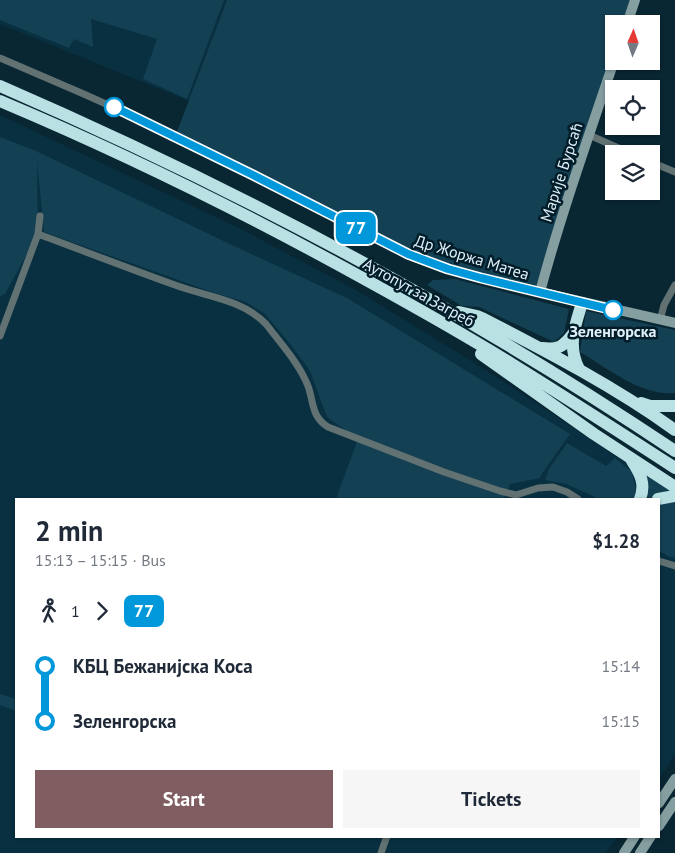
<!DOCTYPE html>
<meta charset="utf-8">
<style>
body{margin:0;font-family:"PT Sans",sans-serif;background:#f6f6f7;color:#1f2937;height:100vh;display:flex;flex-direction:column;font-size:19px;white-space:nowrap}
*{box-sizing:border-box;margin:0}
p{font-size:16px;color:#747a83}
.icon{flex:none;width:28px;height:28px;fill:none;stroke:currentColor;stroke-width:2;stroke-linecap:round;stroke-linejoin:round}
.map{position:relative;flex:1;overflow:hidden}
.sheet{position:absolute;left:15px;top:498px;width:645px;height:340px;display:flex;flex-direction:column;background:#fff;border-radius:0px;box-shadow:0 1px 4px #0004}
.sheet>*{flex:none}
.badge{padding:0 10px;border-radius:8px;font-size:18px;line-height:32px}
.needle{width:32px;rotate:2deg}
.controls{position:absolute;left:605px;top:15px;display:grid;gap:10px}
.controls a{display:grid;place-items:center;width:55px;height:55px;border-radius:0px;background:#fff;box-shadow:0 1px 4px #0004;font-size:25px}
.map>.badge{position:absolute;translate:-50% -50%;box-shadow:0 0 0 2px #fff}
.legs{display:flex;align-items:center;gap:8px;height:55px;padding:0 20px;font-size:16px}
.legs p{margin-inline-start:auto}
.head{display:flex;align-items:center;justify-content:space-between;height:85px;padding:0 20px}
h1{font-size:28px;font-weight:700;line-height:38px}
.action{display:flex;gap:10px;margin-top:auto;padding:10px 20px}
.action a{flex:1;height:58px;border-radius:0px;background:#7f5d60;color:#fff;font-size:20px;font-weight:700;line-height:58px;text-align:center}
.action a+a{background:#f6f6f7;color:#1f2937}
ul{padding:0 20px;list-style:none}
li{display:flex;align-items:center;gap:18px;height:55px;font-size:19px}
li i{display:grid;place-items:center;width:8px;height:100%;margin:0 6px;background:currentColor}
li i::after{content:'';width:12px;height:12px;margin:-6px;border:4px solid;border-radius:50%;background:#fff}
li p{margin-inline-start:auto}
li:first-child i{background:linear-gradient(#0000 50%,currentColor 0)}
li:last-child i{background:linear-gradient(currentColor 50%,#0000 0)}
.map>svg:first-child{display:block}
</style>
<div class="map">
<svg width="675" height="853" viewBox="0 0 675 853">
<rect width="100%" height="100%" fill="#092633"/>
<path fill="#083041" d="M 0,0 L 227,0 L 189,101 L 0,24 Z
M 0,115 L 239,228 L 356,290 L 481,367 L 607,450 L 675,492 L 675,754 L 659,779 L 659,499 L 16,499 L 16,836 L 618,836 L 606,853 L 0,853 Z"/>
<path fill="#144054" d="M 0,0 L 224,0 L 187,99 L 143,79 L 157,39 L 91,19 L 93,47 L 74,39 L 69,48 L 0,20 Z
M 227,0 L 631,0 L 623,24 L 614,24 L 614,51 L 540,292 L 426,262 L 175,137 Z
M 0,137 L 36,151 L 234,246 L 347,298 L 570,434 L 541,475 L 540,478 L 510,484 L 504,499 L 336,499 L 358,439 L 327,417 L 310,371 L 291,345 L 265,314 L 246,302 L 212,292 L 44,232 L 37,161 L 38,234 L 5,294 L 0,296 Z
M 455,279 L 569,309 L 564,333 L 554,342 L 479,307 L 462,306 L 427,285 L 433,280 Z
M 586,311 L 675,330 L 675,393 C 643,397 607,368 580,352 Z
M 567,443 L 606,466 L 615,458 L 632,472 L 636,490 L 634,499 L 598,499 L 589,494 L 566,484 L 545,480 L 549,469 Z
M 643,473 L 675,491 L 663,492 L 648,499 L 643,499 Z
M 675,502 L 675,558 L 670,557 L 659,551 L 659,505 L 664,503 Z
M 0,694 L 16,699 L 16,711 L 0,705 Z"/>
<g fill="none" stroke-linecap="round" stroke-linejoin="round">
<path stroke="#627172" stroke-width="7" d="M 0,58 L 86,95 L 148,123 L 408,254 L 448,269 L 540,292
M 589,135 L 632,154
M 651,162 L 675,172
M 38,234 C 84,251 130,269 175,285 C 207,297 242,299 266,324 C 281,344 299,363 308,386 C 314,403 311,416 328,427 L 444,472 L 500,491 L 516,495 L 538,488 L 553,487 L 567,492 L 578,499
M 660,320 L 664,305 L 675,285
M 0,336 L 38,234 L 40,216
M 659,561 L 675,566
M 381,853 L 387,836"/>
<path stroke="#859ea0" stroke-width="10" d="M 627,24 L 635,0
M 614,61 C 588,138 561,214 540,292 L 675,323
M 659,803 L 675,779
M 659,826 L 675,802
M 624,853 L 635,836
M 640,853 L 651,836"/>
<path stroke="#b9e1e3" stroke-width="12" d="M 0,86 C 235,188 462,308 675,451
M 0,101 C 126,154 249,215 368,281 C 417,308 465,335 512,364 C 567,398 621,433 675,468
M 459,312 L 477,316 L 484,319 C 550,353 615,387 675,430
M 542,348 C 558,350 563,347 573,334
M 481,354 L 594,434 L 675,487
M 579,369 C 567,346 575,326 582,303
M 641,403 L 650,406 L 675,406
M 632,461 C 640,473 646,484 640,499
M 658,499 L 675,496"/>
</g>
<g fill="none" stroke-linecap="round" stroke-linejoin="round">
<g stroke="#fff" stroke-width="11">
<path id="line-1" d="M 114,107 L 253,175 L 408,254 L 448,269 L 481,278 L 613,310"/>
</g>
<use href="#line-1" stroke="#0098da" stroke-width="8"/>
</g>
<g fill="#fff" stroke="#0098da" stroke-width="2.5">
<circle cx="114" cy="107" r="9"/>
<circle cx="613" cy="310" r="9"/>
</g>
<g text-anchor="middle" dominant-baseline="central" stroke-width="5" stroke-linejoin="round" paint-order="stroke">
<g font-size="16" fill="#e0f0f9" stroke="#011d29">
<text transform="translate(561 172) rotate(-72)">Марије Бурсаћ</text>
<text transform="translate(472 257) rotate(17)">Др Жоржа Матеа</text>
<text transform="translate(419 292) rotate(29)">Аутопут за Загреб</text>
</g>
<g font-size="16" font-weight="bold" fill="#e0f0f9" stroke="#011d29">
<text x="613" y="331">Зеленгорска</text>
</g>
</g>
</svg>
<div class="controls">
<a><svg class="needle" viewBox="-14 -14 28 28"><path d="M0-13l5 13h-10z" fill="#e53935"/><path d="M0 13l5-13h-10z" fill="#747a83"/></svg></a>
<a><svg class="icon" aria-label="locate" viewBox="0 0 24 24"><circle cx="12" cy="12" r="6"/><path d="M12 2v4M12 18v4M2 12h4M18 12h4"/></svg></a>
<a><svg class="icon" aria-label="layers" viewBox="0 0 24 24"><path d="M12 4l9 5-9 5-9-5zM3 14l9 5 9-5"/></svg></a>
</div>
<b class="badge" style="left:356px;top:228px;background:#0098da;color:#fff">77</b>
<section class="sheet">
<div class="head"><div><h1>2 min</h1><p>15:13 – 15:15 · Bus</p></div><b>$1.28</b></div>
<div class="legs"><svg class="icon" aria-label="walk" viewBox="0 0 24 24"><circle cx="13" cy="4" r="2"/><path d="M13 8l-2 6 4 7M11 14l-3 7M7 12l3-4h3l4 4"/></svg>1<svg class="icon" aria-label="forward" viewBox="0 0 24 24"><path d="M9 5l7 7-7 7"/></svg><b class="badge" style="background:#0098da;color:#fff">77</b></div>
<ul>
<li><i style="color:#0098da"></i><b>КБЦ Бежанијска Коса</b><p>15:14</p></li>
<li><i style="color:#0098da"></i><b>Зеленгорска</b><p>15:15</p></li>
</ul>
<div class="action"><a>Start</a><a>Tickets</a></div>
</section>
</div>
